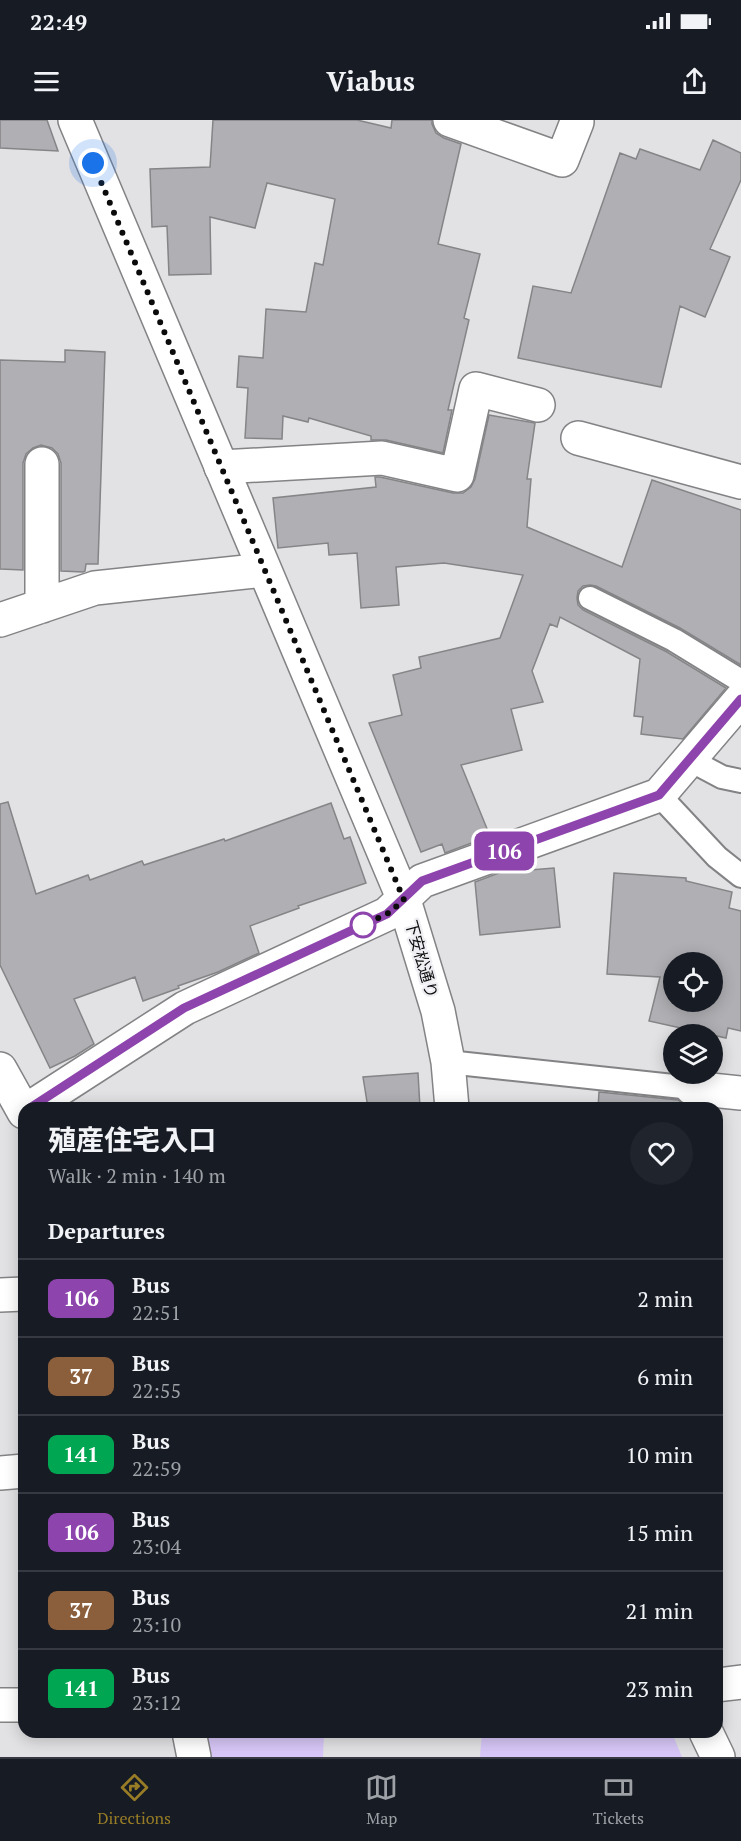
<!DOCTYPE html>
<meta charset="utf-8">
<style>
body{margin:0;font-family:"PT Serif","Noto Sans JP",serif;background:#20242c;color:#f1f3f6;height:100vh;display:flex;flex-direction:column;font-size:22px;white-space:nowrap}
*{box-sizing:border-box;margin:0}
p{font-size:20px;color:#9ea1a6}
.icon{flex:none;width:33px;height:33px;fill:none;stroke:currentColor;stroke-width:2;stroke-linecap:round;stroke-linejoin:round}
.map{position:relative;flex:1;overflow:hidden}
.drawer{position:absolute;left:18px;top:982px;width:705px;height:636px;display:flex;flex-direction:column;background:#171b24;border-radius:18px;box-shadow:0 3px 15px #0003}
.drawer>*{flex:none}
.badge{padding:0 12px;border-radius:9px;font-size:21px;line-height:39px}
.buttons{position:absolute;left:663px;top:832px;display:grid;gap:12px}
.buttons a{display:grid;place-items:center;width:60px;height:60px;border-radius:50%;background:#171b24;box-shadow:0 3px 15px #0003;font-size:30px}
.you{position:absolute;width:30px;height:30px;margin:-15px;border:4px solid #fff;border-radius:50%;background:#1a73e8;box-shadow:0 0 0 9px #1a73e833}
.map>.badge{position:absolute;translate:-50% -50%;box-shadow:0 0 0 3px #fff}
h2{padding:0 30px;font-size:22px;line-height:54px}
.round{display:grid;place-items:center;flex:none;width:63px;height:63px;border-radius:32px;background:#20242c}
.summary{display:flex;align-items:center;justify-content:space-between;height:102px;padding:0 30px}
h1{font-size:28px;font-weight:700;line-height:45px}
ul{padding:0;list-style:none}
li{display:flex;align-items:center;gap:18px;height:78px;padding:0 30px;border-top:2px solid #363941}
li div{flex:1}
li b{display:block;font-size:22px}
li em{font-style:normal}
li .badge{min-width:66px;font-weight:700;text-align:center}
.status{display:flex;justify-content:space-between;align-items:center;height:42px;padding:0 30px;background:#171b24;direction:ltr}
.status svg{height:16px;fill:currentColor}
header{display:flex;justify-content:space-between;align-items:center;height:78px;padding:0 30px;background:#171b24;font-size:27px;font-weight:700}
.tabs{display:flex;justify-content:space-around;align-items:center;height:84px;border-top:2px solid #363941;background:#171b24;font-size:16px;color:#9ea1a6}
.tabs a{display:grid;justify-items:center;gap:3px}
.tabs .active{color:#987d26}
.map>svg:first-child{display:block}
</style>
<div class="status"><b>22:49</b><svg viewBox="0 0 49 12"><path d="M0 12V9h3v3zM5 12V6h3v6zM10 12V3h3v9zM15 12V0h3v12zM26 1h20v11H26zM47 4h2v5h-2z"/></svg></div>
<header><svg class="icon" aria-label="menu" viewBox="0 0 24 24"><path d="M4 6h16M4 12h16M4 18h16"/></svg>Viabus<svg class="icon" aria-label="share" viewBox="0 0 24 24"><path d="M12 15V3M7 8l5-5 5 5M5 13v7h14v-7"/></svg></header>
<div class="map">
<svg width="741" height="1637" viewBox="0 0 741 1637">
<rect width="100%" height="100%" fill="#e2e1e4"/>
<path fill="#d7c6f7" d="M 482,1612 L 672,1613 L 682,1637 L 480,1637 Z
M 207,1613 L 324,1613 L 323,1637 L 212,1637 Z"/>
<path fill="#b0afb3" stroke="#858487" stroke-width="1.5" fill-rule="evenodd" d="M 0,0 L 47,0 L 58,31 L 0,28 Z
M 213,0 L 357,0 L 391,8 L 392,0 L 432,0 L 432,4 L 436,13 L 444,18 L 461,24 L 438,124 L 480,134 L 464,198 L 469,200 L 448,290 L 452,290 L 443,333 L 386,320 L 371,320 L 371,316 L 309,298 L 308,302 L 283,296 L 282,319 L 245,318 L 248,268 L 237,267 L 239,236 L 263,238 L 266,189 L 306,192 L 315,143 L 323,145 L 335,79 L 267,63 L 255,108 L 210,97 L 211,154 L 169,155 L 167,106 L 152,107 L 150,49 L 210,47 Z
M 713,20 L 741,33 L 741,60 L 710,129 L 730,137 L 705,197 L 680,186 L 661,267 L 518,238 L 533,166 L 571,173 L 620,33 L 636,39 L 640,29 L 700,50 Z
M 65,230 L 105,232 L 98,444 L 86,444 L 85,451 L 83,452 L 61,451 L 61,343 L 58,334 L 52,328 L 41,325 L 33,328 L 26,334 L 23,343 L 23,450 L 0,449 L 0,240 L 65,242 Z
M 489,295 L 535,303 L 527,359 L 531,359 L 527,407 L 622,447 L 652,360 L 741,390 L 741,545 L 680,508 L 596,466 L 590,465 L 583,466 L 578,471 L 577,478 L 578,485 L 583,490 L 667,532 L 726,568 L 683,619 L 641,614 L 643,597 L 634,596 L 640,539 L 560,497 L 557,507 L 550,504 L 532,551 L 543,582 L 511,589 L 522,630 L 461,645 L 490,716 L 445,733 L 442,724 L 421,732 L 369,603 L 402,595 L 393,555 L 421,548 L 419,537 L 500,518 L 523,455 L 444,443 L 396,447 L 399,485 L 361,488 L 357,433 L 329,435 L 328,423 L 278,428 L 273,378 L 376,367 L 375,357 L 380,357 L 453,373 L 463,373 L 471,367 L 475,359 Z
M 8,682 L 36,774 L 88,755 L 90,760 L 142,741 L 144,745 L 224,719 L 225,721 L 331,683 L 344,719 L 350,717 L 366,763 L 298,786 L 299,788 L 250,806 L 259,833 L 218,852 L 178,866 L 179,868 L 143,881 L 135,857 L 74,879 L 94,924 L 75,936 L 50,948 L 0,845 L 0,684 Z
M 554,748 L 560,807 L 480,815 L 475,762 L 504,751 L 505,752 Z
M 614,753 L 686,758 L 686,761 L 732,772 L 729,788 L 741,791 L 741,911 L 728,908 L 726,918 L 649,901 L 660,857 L 607,854 ZM 674,843 L 712,843 L 712,882 L 674,882 Z
M 418,953 L 420,988 L 368,988 L 363,957 Z
M 599,972 L 678,980 L 682,983 L 690,987 L 708,988 L 598,988 Z"/>
<g fill="none" stroke-linecap="round" stroke-linejoin="round">
<g stroke="#838285" stroke-width="26">
<path id="service" d="M 590,478 L 674,520 L 741,561
M 690,640 L 722,657 L 741,661
M 659,675 L 717,737 L 741,756
M 448,942 L 692,968"/>
</g>
<g stroke="#838285" stroke-width="36">
<path id="minor" d="M 450,0 L 562,40 L 577,2
M 578,318 L 741,362
M 42,344 L 42,486
M 221,347 L 382,338 L 457,355 L 476,269 L 538,285
M 0,500 L 95,468 L 264,450
M 0,949 L 24,992
M 692,968 L 741,973
M 30,988 L 185,888 L 387,794 L 422,761 L 659,675 L 741,579
M 0,1175 L 24,1174
M 0,1353 L 24,1351
M 717,1565 L 741,1562
M 0,1585 L 24,1585
M 189,1612 L 194,1637"/>
</g>
<g stroke="#838285" stroke-width="36">
<path id="tertiary" d="M 75,0 L 404,780 L 438,891 L 448,942 L 452,988
M 706,1612 L 718,1637"/>
</g>
<use href="#service" stroke="#fff" stroke-width="22"/>
<use href="#minor" stroke="#fff" stroke-width="33"/>
<use href="#tertiary" stroke="#fff" stroke-width="33"/>
</g>
<g fill="none" stroke-linecap="round" stroke-linejoin="round">
<g stroke="#fff" stroke-width="14">
<path id="line" d="M 30,988 L 184,888 L 387,794 L 422,761 L 659,675 L 741,579"/>
</g>
<use href="#line" stroke="#8e44ad" stroke-width="9"/>
<path stroke="#0b0b0c" stroke-width="6" stroke-dasharray="0 10.8" d="M 93,43 L 404,780 L 387,794 L 363,805"/>
</g>
<circle fill="#fff" stroke="#8e44ad" stroke-width="3" cx="363" cy="805" r="12"/>
<g text-anchor="middle" dominant-baseline="central" stroke-width="4.5" stroke-linejoin="round" paint-order="stroke">
<g font-size="16" fill="#0b0b0c" stroke="#efeef2">
<text transform="translate(422 839) rotate(74)">下安松通り</text>
</g>
</g>
</svg>
<div class="buttons">
<a><svg class="icon" aria-label="locate" viewBox="0 0 24 24"><circle cx="12" cy="12" r="6"/><path d="M12 2v4M12 18v4M2 12h4M18 12h4"/></svg></a>
<a><svg class="icon" aria-label="layers" viewBox="0 0 24 24"><path d="M12 4l9 5-9 5-9-5zM3 14l9 5 9-5"/></svg></a>
</div>
<div class="you" style="left:93px;top:43px"></div>
<b class="badge" style="left:504px;top:731px;background:#8e44ad;color:#fff">106</b>
<section class="drawer">
<div class="summary"><div><h1>殖産住宅入口</h1><p>Walk · 2 min · 140 m</p></div><a class="round"><svg class="icon" aria-label="heart" viewBox="0 0 24 24"><path d="M12 20l-8-8c-3-5 5-10 8-4 3-6 11-1 8 4z"/></svg></a></div>
<h2>Departures</h2>
<ul>
<li><span class="badge" style="background:#8e44ad;color:#fff">106</span><div><b>Bus</b><p>22:51</p></div><em>2 min</em></li>
<li><span class="badge" style="background:#8b5e3c;color:#fff">37</span><div><b>Bus</b><p>22:55</p></div><em>6 min</em></li>
<li><span class="badge" style="background:#00a651;color:#fff">141</span><div><b>Bus</b><p>22:59</p></div><em>10 min</em></li>
<li><span class="badge" style="background:#8e44ad;color:#fff">106</span><div><b>Bus</b><p>23:04</p></div><em>15 min</em></li>
<li><span class="badge" style="background:#8b5e3c;color:#fff">37</span><div><b>Bus</b><p>23:10</p></div><em>21 min</em></li>
<li><span class="badge" style="background:#00a651;color:#fff">141</span><div><b>Bus</b><p>23:12</p></div><em>23 min</em></li>
</ul>
</section>
</div>
<nav class="tabs">
<a class="active"><svg class="icon" aria-label="directions" viewBox="0 0 24 24"><path d="M12 3l9 9-9 9-9-9zM9 14v-3h6M13 9l2 2-2 2"/></svg>Directions</a>
<a><svg class="icon" aria-label="map" viewBox="0 0 24 24"><path d="M3 6l6-2 6 2 6-2v14l-6 2-6-2-6 2zM9 4v14M15 6v14"/></svg>Map</a>
<a><svg class="icon" aria-label="tickets" viewBox="0 0 24 24"><path d="M3 7h18v10H3zM15 7v10"/></svg>Tickets</a>
</nav>
